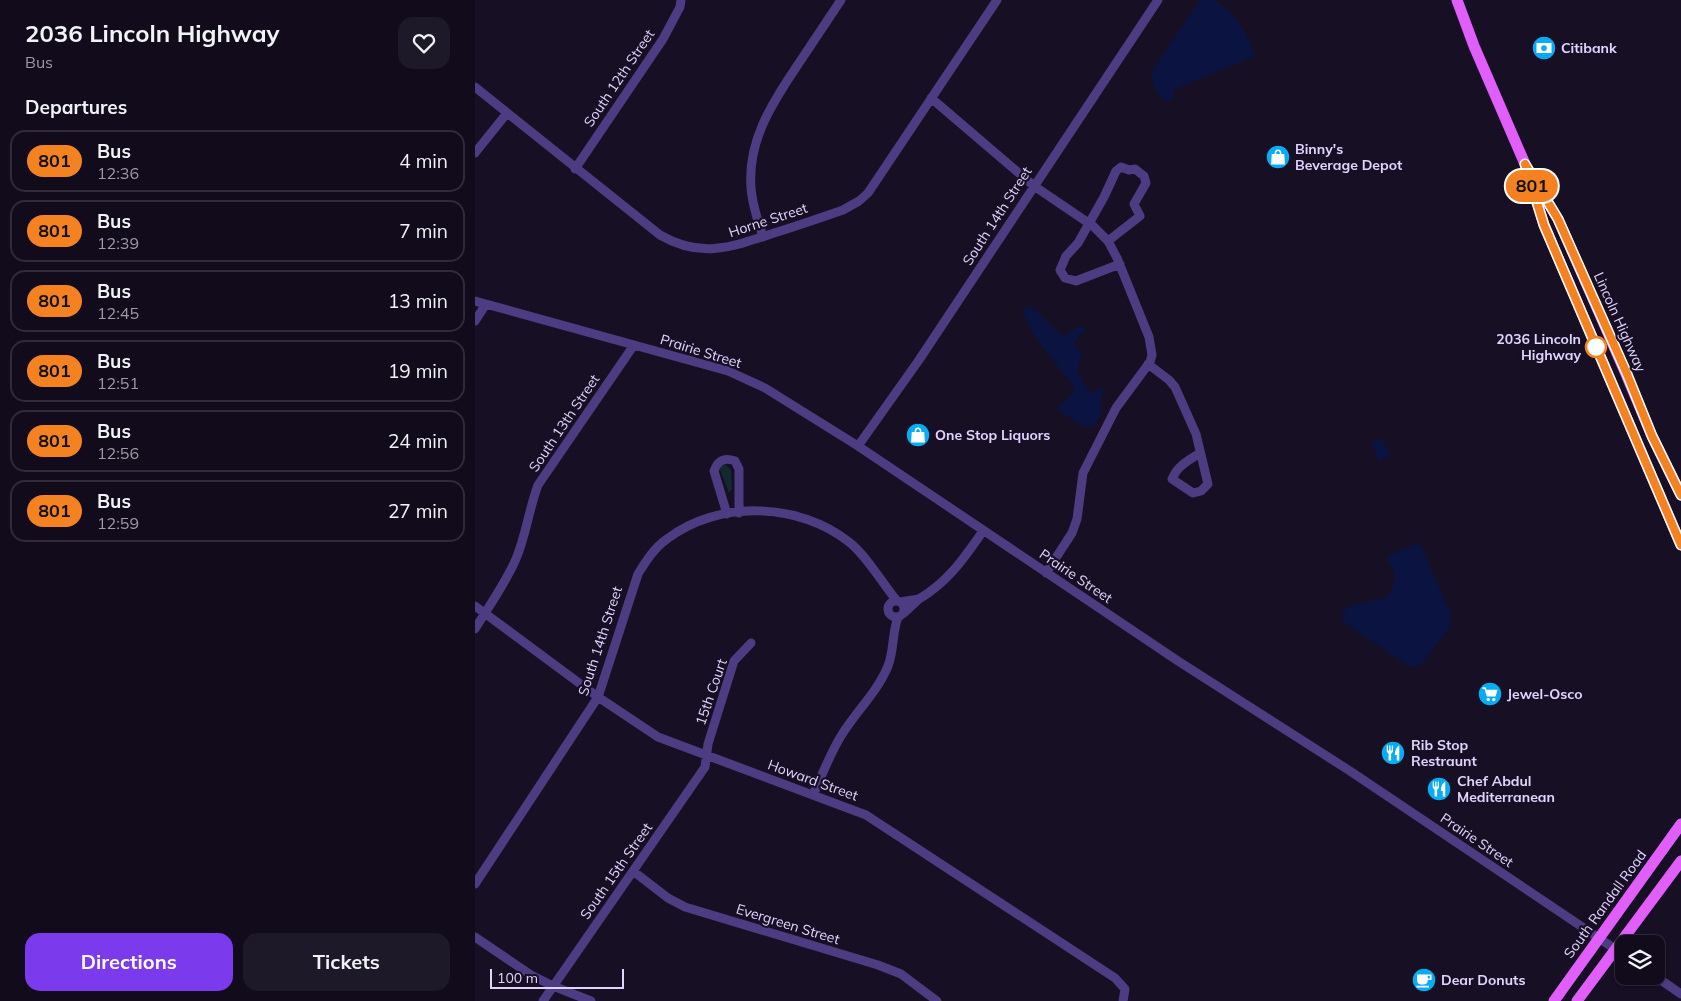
<!DOCTYPE html>
<style>
body{margin:0;font-family:Mulish,sans-serif;background:#1e1928;color:#f1f3f6;height:100vh;display:flex;flex-direction:column;font-size:19px;white-space:nowrap}
*{box-sizing:border-box;margin:0}
p{font-size:16px;color:#9c9ba3}
.icon{flex:none;width:28px;height:28px;fill:none;stroke:currentColor;stroke-width:2;stroke-linecap:round;stroke-linejoin:round}
.map{position:relative;flex:1;overflow:hidden}
.side{display:flex;flex-direction:column;background:#110b1b;width:475px}
.side>*{flex:none}
.badge{padding:0 10px;border-radius:16px;font-size:18px;line-height:32px}
.tools{position:absolute;left:1140px;top:935px;display:grid;gap:10px}
.tools a{display:grid;place-items:center;width:50px;height:50px;border-radius:10px;background:#110b1b;box-shadow:0 1px 4px #0004,0 0 0 1px #302b3a;font-size:25px}
.scale{position:absolute;left:15px;bottom:12px;width:134px;box-sizing:border-box;padding-left:5px;border:2px solid #e1d3fe;border-top:0;font-size:14px;line-height:18px;white-space:nowrap;color:#e1d3fe;-webkit-text-stroke:4px #170f24;paint-order:stroke}
.map>.badge{position:absolute;translate:-50% -50%;box-shadow:0 0 0 2px #fff}
h2{padding:0 25px;font-size:19px;line-height:45px}
.round{display:grid;place-items:center;flex:none;width:52px;height:52px;border-radius:15px;background:#1e1928}
.overview{display:flex;align-items:center;justify-content:space-between;height:85px;padding:0 25px}
h1{font-size:24px;font-weight:700;line-height:38px}
.cta{display:flex;gap:10px;margin-top:auto;padding:10px 25px}
.cta a{flex:1;height:58px;border-radius:15px;background:#7c3aed;color:#fff;font-size:20px;font-weight:700;line-height:58px;text-align:center}
.cta a+a{background:#1e1928;color:#f1f3f6}
ul{padding:0;list-style:none}
li{display:flex;align-items:center;gap:15px;height:62px;margin:0 10px 8px;padding:0 15px;border:2px solid #302b3a;border-radius:15px}
li div{flex:1}
li b{display:block;font-size:19px}
li em{font-style:normal}
li .badge{min-width:55px;font-weight:700;text-align:center}
main{display:flex;flex:1;min-height:0}
.map>svg:first-child{display:block}
</style>
<main>
<section class="side">
<div class="overview"><div><h1>2036 Lincoln Highway</h1><p>Bus</p></div><a class="round"><svg class="icon" aria-label="heart" viewBox="0 0 24 24"><path d="M12 20l-8-8c-3-5 5-10 8-4 3-6 11-1 8 4z"/></svg></a></div>
<h2>Departures</h2>
<ul>
<li><span class="badge" style="background:#f58220;color:#111">801</span><div><b>Bus</b><p>12:36</p></div><em>4 min</em></li>
<li><span class="badge" style="background:#f58220;color:#111">801</span><div><b>Bus</b><p>12:39</p></div><em>7 min</em></li>
<li><span class="badge" style="background:#f58220;color:#111">801</span><div><b>Bus</b><p>12:45</p></div><em>13 min</em></li>
<li><span class="badge" style="background:#f58220;color:#111">801</span><div><b>Bus</b><p>12:51</p></div><em>19 min</em></li>
<li><span class="badge" style="background:#f58220;color:#111">801</span><div><b>Bus</b><p>12:56</p></div><em>24 min</em></li>
<li><span class="badge" style="background:#f58220;color:#111">801</span><div><b>Bus</b><p>12:59</p></div><em>27 min</em></li>
</ul>
<div class="cta"><a>Directions</a><a>Tickets</a></div>
</section>
<div class="map">
<svg width="1206" height="1001" viewBox="0 0 1206 1001">
<rect width="100%" height="100%" fill="#170f24"/>
<path fill="#12292d" d="M 250,464 L 256,470 L 257,489 L 254,493 L 245,470 L 246,466 Z"/>
<path fill="#0b1440" d="M 725,0 C 729,0 734,0 737,0 C 756,5 776,39 780,56 L 698,90 L 699,98 L 690,102 C 681,92 677,85 676,72 Z
M 554,306 L 561,310 L 587,336 L 607,325 L 610,330 L 599,342 L 607,356 L 602,370 L 614,391 L 621,392 L 623,389 L 629,389 C 629,391 627,394 626,397 C 623,409 631,417 616,427 L 608,426 L 581,409 L 598,393 L 599,386 C 581,363 558,340 548,312 L 550,308 Z
M 907,438 L 915,456 L 904,461 L 896,443 Z
M 940,544 L 944,544 L 947,548 L 976,614 L 976,621 L 974,628 L 947,664 L 940,668 L 932,665 L 868,622 C 867,614 869,609 877,605 L 912,597 C 918,588 922,580 918,570 C 916,565 913,563 912,558 L 915,555 Z"/>
<g fill="none" stroke-linecap="round" stroke-linejoin="round">
<path stroke="#4d3c81" stroke-width="9" d="M 0,87 L 185,235 C 226,259 257,247 299,233 C 322,226 345,218 368,210 L 384,201 L 393,193 L 522,0
M 456,98 L 559,186 L 618,226 L 633,241 L 642,258 L 674,337 L 677,355 L 675,362 L 641,408 L 608,473 L 602,519 L 597,533 L 571,573
M 0,153 L 32,113
M 100,169 L 188,39 L 205,7 L 206,0
M 288,237 C 284,224 279,210 277,196 C 269,145 297,103 324,63 C 338,42 352,21 366,0
M 633,241 L 665,216 L 659,204 L 671,183 L 669,176 L 660,169 L 654,170 L 646,167 L 641,171 L 629,197 L 603,243 L 591,256 L 585,270 L 590,278 L 601,281 L 645,264
M 0,301 L 253,371 L 290,388 L 383,446 L 703,661 L 875,771 L 1149,955
M 0,321 L 11,304
M 673,364 L 694,380 L 700,387 L 721,434 L 733,484 L 726,491 L 718,493 L 697,479 C 702,466 714,460 725,453
M 383,446 L 444,360 L 683,0
M 252,514 L 239,471 C 243,460 249,457 260,461 L 264,469 L 264,513
M 444,599 C 473,582 490,557 508,531
M413 609a8 8 0 1 1 16 0a8 8 0 1 1-16 0Z
M 425,602 L 444,599 L 429,613
M 0,606 L 123,697 L 183,737 L 391,815 L 640,978 L 650,989 L 648,1001
M 0,629 C 14,606 30,584 41,559 C 51,535 54,509 63,485 L 159,345
M 338,795 C 347,775 355,754 366,736 C 380,713 403,691 413,666 C 419,651 417,633 423,617
M 158,871 L 193,898 L 210,907 L 403,965 L 426,974 L 462,1001
M 0,884 L 123,697 L 163,574 C 171,561 179,548 192,539 C 243,500 324,502 374,542 C 392,556 407,583 422,601
M 0,937 L 56,975 L 78,986 L 116,1001
M 1180,976 L 1206,994
M 68,1001 L 230,767 L 233,744 L 259,661 L 276,643"/>
<path stroke="#e05efa" stroke-width="11" d="M 982,0 L 999,46 L 1050,164 L 1069,225 L 1206,545
M 1060,181 L 1083,219 L 1151,374 L 1177,436 L 1206,495
M 1079,1001 L 1206,824
M 1102,1001 L 1206,861"/>
</g>
<g fill="none" stroke-linecap="round" stroke-linejoin="round">
<g stroke="#fff" stroke-width="11">
<path id="line" d="M 1206,495 L 1177,436 L 1152,374 L 1083,219 L 1050,164 L 1069,225 L 1206,545"/>
</g>
<use href="#line" stroke="#f58220" stroke-width="8"/>
</g>
<defs>
<g id="bank-disc" transform="scale(1.25)"><circle r="9.5" fill="#08acf4" stroke="#170f24"/><path d="M-6-4H6V4H-6ZM0-2.3a2.3 2.3 0 1 0 0 4.6a2.3 2.3 0 1 0 0-4.6Z" fill="#fff"/></g>
<g id="shop-disc" transform="scale(1.25)"><circle r="9.5" fill="#08acf4" stroke="#170f24"/><path d="M-5-2.5h2.3a2.7 3.5 0 0 1 5.4 0H5L5.5 6h-11ZM-1.5-2.5h3a1.5 2.3 0 0 0-3 0Z" fill="#fff"/></g>
<g id="supermarket-disc" transform="scale(1.25)"><circle r="9.5" fill="#08acf4" stroke="#170f24"/><path d="M-6-5.5h2.5l.6 2H6L4.5 2H-2.5L-4.4-4H-6ZM-1.5 3.2a1.3 1.3 0 1 0 .1 0ZM3 3.2a1.3 1.3 0 1 0 .1 0Z" fill="#fff"/></g>
<g id="restaurant-disc" transform="scale(1.25)"><circle r="9.5" fill="#08acf4" stroke="#170f24"/><path d="M-5-6h1v4h1v-4h1v4h1v-4h1v5L-1.5 .5V6h-2V.5L-5-1ZM5-6V6H3V1.5H1.5Q1.5-4 5-6Z" fill="#fff"/></g>
<g id="cafe-disc" transform="scale(1.25)"><circle r="9.5" fill="#08acf4" stroke="#170f24"/><path d="M-5.5-4.5H6V0H3Q3 3.5 0 3.5H-2.5Q-5.5 3.5-5.5 0ZM3-3.2v2h1.7v-2ZM-6 4.5H4V6H-6Z" fill="#fff"/></g>
</defs>
<g fill-rule="evenodd">
<use href="#bank-disc" x="1069" y="48"/>
<use href="#shop-disc" x="803" y="157"/>
<use href="#shop-disc" x="443" y="435"/>
<use href="#supermarket-disc" x="1015" y="694"/>
<use href="#restaurant-disc" x="918" y="753"/>
<use href="#restaurant-disc" x="964" y="789"/>
<use href="#cafe-disc" x="949" y="980"/>
</g>
<circle fill="#fff" stroke="#f58220" stroke-width="2.5" cx="1121" cy="347" r="10"/>
<g text-anchor="middle" dominant-baseline="central" stroke-width="4.5" stroke-linejoin="round" paint-order="stroke">
<g font-size="14" font-weight="bold" fill="#e1d3fe" stroke="#170f24" text-anchor="start">
<text x="1086" y="48">Citibank</text>
<text x="820" y="149">Binny's<tspan x="820" dy="16">Beverage Depot</tspan></text>
<text x="460" y="435">One Stop Liquors</text>
<text x="1032" y="694">Jewel-Osco</text>
<text x="936" y="745">Rib Stop<tspan x="936" dy="16">Restraunt</tspan></text>
<text x="982" y="781">Chef Abdul<tspan x="982" dy="16">Mediterranean</tspan></text>
<text x="966" y="980">Dear Donuts</text>
</g>
<g font-size="14" fill="#e1d3fe" stroke="#170f24">
<text transform="translate(144 78) rotate(-56)">South 12th Street</text>
<text transform="translate(522 216) rotate(-57)">South 14th Street</text>
<text transform="translate(293 220) rotate(-18)">Horne Street</text>
<text transform="translate(1145 322) rotate(66)">Lincoln Highway</text>
<text transform="translate(226 351) rotate(17)">Prairie Street</text>
<text transform="translate(89 423) rotate(-56)">South 13th Street</text>
<text transform="translate(601 576) rotate(34)">Prairie Street</text>
<text transform="translate(125 641) rotate(-72)">South 14th Street</text>
<text transform="translate(236 692) rotate(-71)">15th Court</text>
<text transform="translate(338 780) rotate(20)">Howard Street</text>
<text transform="translate(1002 840) rotate(34)">Prairie Street</text>
<text transform="translate(141 871) rotate(-55)">South 15th Street</text>
<text transform="translate(1130 904) rotate(-54)">South Randall Road</text>
<text transform="translate(313 924) rotate(17)">Evergreen Street</text>
</g>
<g font-size="14" font-weight="bold" fill="#e1d3fe" stroke="#170f24" text-anchor="end">
<text x="1106" y="339">2036 Lincoln<tspan x="1106" dy="16">Highway</tspan></text>
</g>
</g>
</svg>
<div class="tools">
<a><svg class="icon" aria-label="layers" viewBox="0 0 24 24"><path d="M12 4l9 5-9 5-9-5zM3 14l9 5 9-5"/></svg></a>
</div>
<div class="scale">100 m</div>
<b class="badge" style="left:1057px;top:186px;background:#f58220;color:#111">801</b>
</div>
</main>
